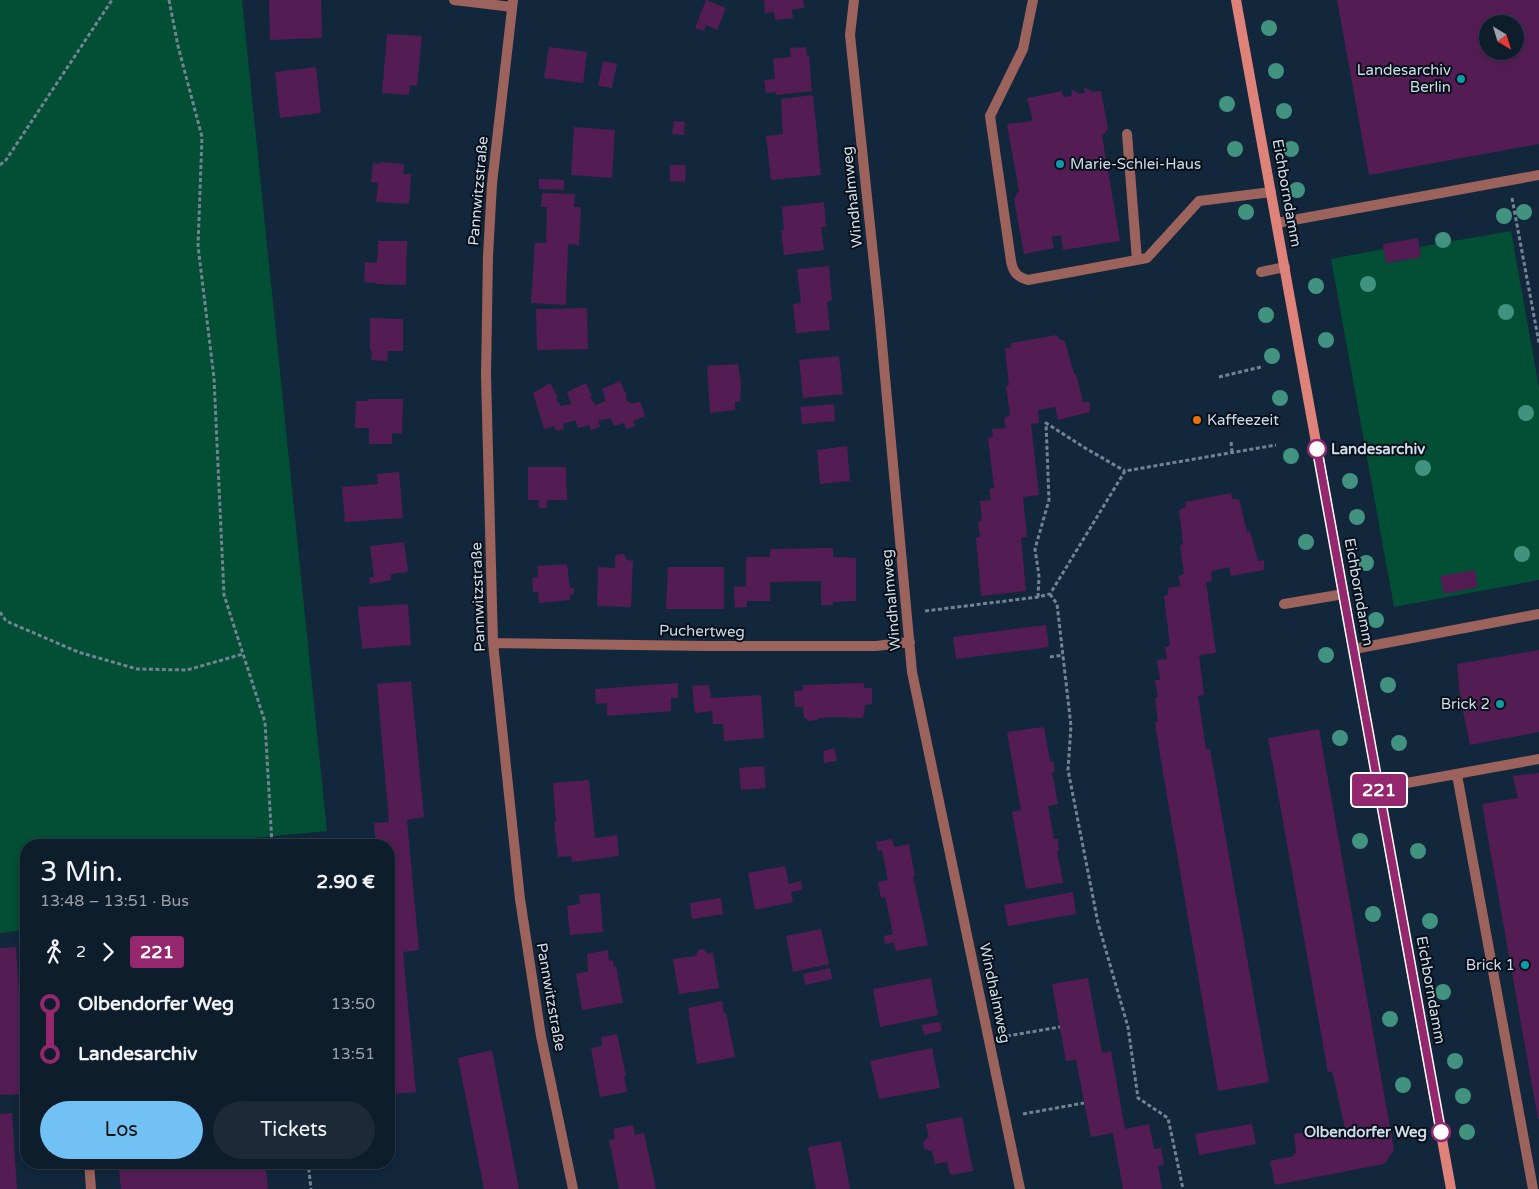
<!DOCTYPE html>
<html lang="de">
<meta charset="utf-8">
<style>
body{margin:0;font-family:"Varela Round",sans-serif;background:#1c2a38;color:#f1f3f6;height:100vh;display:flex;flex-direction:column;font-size:19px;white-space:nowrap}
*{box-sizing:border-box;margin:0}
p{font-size:16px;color:#9ba2a9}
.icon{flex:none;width:28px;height:28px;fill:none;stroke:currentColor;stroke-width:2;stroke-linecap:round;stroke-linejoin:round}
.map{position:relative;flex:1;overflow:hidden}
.drawer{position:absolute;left:20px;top:839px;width:375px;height:330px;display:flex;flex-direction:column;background:#0e1d2c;border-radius:20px;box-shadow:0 2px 8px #0003,0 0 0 1px #2e3b48}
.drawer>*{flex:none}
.badge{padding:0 10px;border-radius:4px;font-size:18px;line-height:32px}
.needle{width:32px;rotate:142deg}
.tools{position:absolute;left:1479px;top:15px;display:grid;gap:10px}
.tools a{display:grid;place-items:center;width:45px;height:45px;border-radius:50%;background:#0e1d2c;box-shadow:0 2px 8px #0003,0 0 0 1px #2e3b48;font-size:25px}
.map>.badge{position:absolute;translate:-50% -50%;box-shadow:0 0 0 2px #fff}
.legs{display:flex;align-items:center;gap:8px;height:55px;padding:0 20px;font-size:16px}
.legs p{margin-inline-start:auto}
.headline{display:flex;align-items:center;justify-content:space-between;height:85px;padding:0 20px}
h1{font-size:28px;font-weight:600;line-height:38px}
.primary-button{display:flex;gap:10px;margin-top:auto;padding:10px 20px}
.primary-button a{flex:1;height:58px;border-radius:30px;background:#72c1f5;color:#111;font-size:20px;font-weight:600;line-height:58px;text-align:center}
.primary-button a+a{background:#1c2a38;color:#f1f3f6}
ul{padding:0 20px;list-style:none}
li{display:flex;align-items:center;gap:18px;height:50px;font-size:19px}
li i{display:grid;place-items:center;width:8px;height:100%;margin:0 6px;background:currentColor}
li i::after{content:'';width:12px;height:12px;margin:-6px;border:4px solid;border-radius:50%;background:#0e1d2c}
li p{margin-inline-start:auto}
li:first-child i{background:linear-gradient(#0000 50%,currentColor 0)}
li:last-child i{background:linear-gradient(currentColor 50%,#0000 0)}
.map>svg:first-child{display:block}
</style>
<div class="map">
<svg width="1539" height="1189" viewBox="0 0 1539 1189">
<rect width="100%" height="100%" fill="#12273b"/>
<path fill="#024f35" d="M 0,0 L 242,0 L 327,831 L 181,845 L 26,845 L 26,930 L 0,933 Z
M 1511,231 L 1539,388 L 1539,580 L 1394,607 L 1331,259 L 1384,249 L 1386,263 L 1421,257 L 1419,247 Z"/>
<path fill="#531d54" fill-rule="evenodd" d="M 269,0 L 321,0 L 322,38 L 270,40 Z
M 706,0 L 726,8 L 717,30 L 706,25 L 704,31 L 695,28 Z
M 764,0 L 803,0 L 804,8 L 792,10 L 793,18 L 775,20 L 774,12 L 765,13 Z
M 1337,0 L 1539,0 L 1539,144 L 1369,175 ZM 1488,24 L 1515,24 L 1515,51 L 1488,51 Z
M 387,34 L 422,36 L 417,86 L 410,85 L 409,95 L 382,93 Z
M 549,47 L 587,52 L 583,83 L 544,78 Z
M 806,47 L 807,56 L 809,56 L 812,91 L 776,95 L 776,92 L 766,93 L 764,80 L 775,79 L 773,59 L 791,57 L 790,48 Z
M 603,61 L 617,64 L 612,88 L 598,86 Z
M 316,67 L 321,113 L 280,118 L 275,72 Z
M 1084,87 L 1093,92 L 1101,91 L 1108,129 L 1102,136 L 1120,241 L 1063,250 L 1061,235 L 1052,237 L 1054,248 L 1024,254 L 1014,199 L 1019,191 L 1007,124 L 1033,121 L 1027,98 L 1062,91 L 1063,97 L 1072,96 L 1071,89 L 1080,94 L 1085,93 Z
M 813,95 L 821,175 L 771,180 L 766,136 L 783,134 L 781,99 Z
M 674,121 L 685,122 L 684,135 L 672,134 Z
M 574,127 L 615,130 L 612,178 L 571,175 Z
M 380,162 L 404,164 L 403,174 L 411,174 L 409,204 L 376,202 L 378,183 L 371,182 L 373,163 L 380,164 Z
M 670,165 L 686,165 L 685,182 L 670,181 Z
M 539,179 L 564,180 L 564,190 L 539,189 Z
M 542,193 L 575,194 L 574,207 L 581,207 L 579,245 L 568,244 L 566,305 L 531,303 L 535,243 L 546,243 L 547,207 L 541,207 Z
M 824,202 L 826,227 L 821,227 L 824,250 L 784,255 L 781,230 L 784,230 L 782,207 Z
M 1418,238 L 1421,257 L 1386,263 L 1383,244 Z
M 378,241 L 407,241 L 406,285 L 376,284 L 376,283 L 364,282 L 365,262 L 377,263 Z
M 829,266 L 832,300 L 827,302 L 830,330 L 796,333 L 793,304 L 801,303 L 797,269 Z
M 587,308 L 588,349 L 537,350 L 536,309 Z
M 370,318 L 403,319 L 403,351 L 388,351 L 387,361 L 371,360 L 372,351 L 370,350 Z
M 1057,335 L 1059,339 L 1065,341 L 1074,374 L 1076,374 L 1083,402 L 1090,402 L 1090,412 L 1058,420 L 1055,407 L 1038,410 L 1039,423 L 1031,424 L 1039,495 L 1023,497 L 1027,537 L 1021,538 L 1026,591 L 981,596 L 976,538 L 980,537 L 978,522 L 982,521 L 980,501 L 991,500 L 989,489 L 994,488 L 988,438 L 993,437 L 992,429 L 1006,428 L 1004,418 L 1010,415 L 1006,386 L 1009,385 L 1005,349 L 1011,347 L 1011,343 Z
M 839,356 L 843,394 L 803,398 L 799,360 Z
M 738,364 L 741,385 L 740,401 L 735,402 L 735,410 L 710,413 L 707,366 Z
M 620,381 L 627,396 L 626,397 L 627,402 L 630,402 L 631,404 L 640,402 L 645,416 L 633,421 L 635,426 L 626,429 L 624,423 L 614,426 L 611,418 L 598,421 L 600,427 L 591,430 L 589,425 L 578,428 L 575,420 L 563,424 L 564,429 L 556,431 L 554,426 L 544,429 L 533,393 L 550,383 L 558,398 L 556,399 L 561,406 L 571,404 L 567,392 L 586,383 L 592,396 L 590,397 L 594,404 L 596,405 L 606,401 L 602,389 Z
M 369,399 L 403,399 L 402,434 L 392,433 L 392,444 L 369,444 L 369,428 L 355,428 L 356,401 L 369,401 Z
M 834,404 L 835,421 L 802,424 L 800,407 Z
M 847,446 L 850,481 L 820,484 L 817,450 Z
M 528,467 L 566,467 L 567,500 L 547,500 L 547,508 L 539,508 L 539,500 L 528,500 Z
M 399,472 L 403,518 L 345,522 L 342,487 L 378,484 L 377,474 Z
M 1231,493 L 1232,499 L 1239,499 L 1247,532 L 1250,531 L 1258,561 L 1264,560 L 1264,570 L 1231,576 L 1229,567 L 1211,571 L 1212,581 L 1206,582 L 1216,653 L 1199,655 L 1204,695 L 1198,696 L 1206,749 L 1210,749 L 1269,1082 L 1218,1091 L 1160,755 L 1155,722 L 1158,722 L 1155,698 L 1158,697 L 1155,680 L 1160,680 L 1157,660 L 1167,659 L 1165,647 L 1170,646 L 1164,596 L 1168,595 L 1168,588 L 1181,586 L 1178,577 L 1184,574 L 1180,545 L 1183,544 L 1179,510 L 1186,507 L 1185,502 Z
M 404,542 L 408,571 L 407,572 L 391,574 L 391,580 L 370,584 L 369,577 L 374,577 L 370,546 Z
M 833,548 L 833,557 L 856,558 L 856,601 L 833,602 L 833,605 L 821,605 L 821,581 L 770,582 L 770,601 L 747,601 L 747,607 L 735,608 L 734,587 L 746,586 L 746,557 L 770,557 L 770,549 Z
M 618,554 L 624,554 L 627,560 L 633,561 L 631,607 L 597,606 L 598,567 L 615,568 L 615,557 Z
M 567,564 L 570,588 L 574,588 L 574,594 L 570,595 L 570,600 L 539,603 L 538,592 L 533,592 L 532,578 L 538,577 L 537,566 Z
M 668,567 L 724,567 L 724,609 L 666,609 Z
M 1475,570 L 1478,587 L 1444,594 L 1440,576 Z
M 408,604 L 411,645 L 362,649 L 358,607 Z
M 1046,625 L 1049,647 L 956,659 L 953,637 Z
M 1539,650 L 1539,732 L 1470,745 L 1460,697 L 1457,664 Z
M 411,681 L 424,817 L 407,820 L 419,950 L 403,952 L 416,1092 L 389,1094 L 389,845 L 376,845 L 374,823 L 389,822 L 377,684 Z
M 678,683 L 678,698 L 671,698 L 671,711 L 607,716 L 607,703 L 596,704 L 595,689 Z
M 864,683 L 864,688 L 872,688 L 872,704 L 865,705 L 864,715 L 862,718 L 834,717 L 818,718 L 818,720 L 807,721 L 806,718 L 804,718 L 803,707 L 795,707 L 794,691 L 803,690 L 803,685 Z
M 709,685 L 711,698 L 761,695 L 764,738 L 724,741 L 723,724 L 713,724 L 712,711 L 695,713 L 692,686 Z
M 1044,727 L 1050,761 L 1053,761 L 1055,771 L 1052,772 L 1058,804 L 1048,806 L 1054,839 L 1058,839 L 1059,851 L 1057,851 L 1063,883 L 1026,889 L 1012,812 L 1021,810 L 1007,732 Z
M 1319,729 L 1394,1150 L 1384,1164 L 1275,1185 L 1270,1161 L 1294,1156 L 1294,1154 L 1296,1153 L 1294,1134 L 1322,1129 L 1322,1131 L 1345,1128 L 1332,1071 L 1328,1072 L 1268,738 Z
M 834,748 L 837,761 L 824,763 L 823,751 Z
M 764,766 L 766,788 L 741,790 L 739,768 Z
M 1539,773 L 1539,1119 L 1538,1119 L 1482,804 L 1518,798 L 1513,776 Z
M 589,780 L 595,838 L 617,835 L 619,856 L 572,862 L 571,856 L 558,857 L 554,822 L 556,822 L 553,783 Z
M 892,839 L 894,847 L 909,844 L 915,876 L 913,876 L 928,945 L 896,951 L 894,942 L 885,944 L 884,936 L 893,934 L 885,897 L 881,898 L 878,882 L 888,880 L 882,850 L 878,851 L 876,842 Z
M 785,866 L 789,884 L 801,881 L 802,890 L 791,892 L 793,902 L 755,910 L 748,873 Z
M 1073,892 L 1076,914 L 1008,926 L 1004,905 Z
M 600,893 L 603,932 L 570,935 L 567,906 L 580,904 L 579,895 Z
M 721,898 L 723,914 L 692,919 L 690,903 Z
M 821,929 L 829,964 L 793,972 L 786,936 Z
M 16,947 L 26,1094 L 0,1095 L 0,948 Z
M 704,949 L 707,954 L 713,953 L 719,988 L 679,994 L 673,959 L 696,956 L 698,950 Z
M 608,950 L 609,961 L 613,960 L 614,967 L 616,966 L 623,1003 L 582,1010 L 576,974 L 588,971 L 587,954 Z
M 830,968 L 832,979 L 805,985 L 803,974 Z
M 931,978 L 938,1015 L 880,1027 L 873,989 Z
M 1088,978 L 1102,1053 L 1111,1051 L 1125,1129 L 1149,1124 L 1154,1149 L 1161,1148 L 1164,1164 L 1158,1166 L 1162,1189 L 1123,1189 L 1113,1133 L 1091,1137 L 1076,1060 L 1066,1061 L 1052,984 Z
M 722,1001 L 724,1013 L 726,1013 L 735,1057 L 697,1064 L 688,1008 Z
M 940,1022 L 942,1031 L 924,1035 L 922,1025 Z
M 617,1034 L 626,1076 L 624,1077 L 627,1092 L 600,1097 L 591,1048 L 602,1046 L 601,1037 Z
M 932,1048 L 940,1088 L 879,1099 L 870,1061 Z
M 492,1050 L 519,1189 L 484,1189 L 458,1058 Z
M 12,1113 L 17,1189 L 0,1189 L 0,1114 Z
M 962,1117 L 973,1171 L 950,1175 L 947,1162 L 935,1164 L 932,1151 L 924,1149 L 923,1143 L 927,1138 L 929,1138 L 926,1124 Z
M 1252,1124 L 1256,1144 L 1199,1155 L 1195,1134 Z
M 633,1125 L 635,1135 L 644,1133 L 656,1189 L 619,1189 L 609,1140 L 615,1139 L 613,1129 Z
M 841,1141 L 850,1189 L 816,1189 L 808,1147 Z
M 118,1162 L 265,1162 L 268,1189 L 121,1189 Z"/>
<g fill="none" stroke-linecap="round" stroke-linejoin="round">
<path stroke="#728393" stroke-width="3" stroke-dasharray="4 2.5" stroke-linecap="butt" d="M 169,0 L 178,46 L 202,137 L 198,246 L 214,378 L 224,595 L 265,722 L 272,845
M 0,165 L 6,160 L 112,0
M 1512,198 L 1539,343
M 1219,377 L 1261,367
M 1231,442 L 1232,452
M 1050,594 L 1057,604 L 1071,726 L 1068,770 L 1098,923 L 1128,1027 L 1138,1098 L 1168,1118 L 1183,1189
M 1038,597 L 1039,576 L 1035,549 L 1049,500 L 1046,423 L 1085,448 L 1125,471
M 925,611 L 1038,597 L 1050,594 L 1125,471 L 1276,445
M 0,612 L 6,621 L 78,652 L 137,669 L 187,670 L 243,654
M 1050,657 L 1063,655
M 1007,1036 L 1060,1027
M 1023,1114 L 1084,1103
M 308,1162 L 311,1189"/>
<path stroke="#9c625c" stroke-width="10" d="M 454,0 L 512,7
M 1033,0 L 1023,49 L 990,116 L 1011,261 C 1013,272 1017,277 1028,280 L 1147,258 L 1199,201 L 1271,192
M 1127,134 L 1137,260
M 1277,223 L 1539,175
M 1261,272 L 1285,267
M 1284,604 L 1344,594
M 1354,649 L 1539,614
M 1457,775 L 1533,1189
M 1379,788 L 1539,759
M 89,1162 L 91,1189"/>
<path stroke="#9c625c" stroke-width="10" d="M 513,0 L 492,184 L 488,256 L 486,375 L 493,643 L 520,899 L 541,1036 L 573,1189
M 854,0 L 850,35 L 879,311 L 912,672 L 1020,1189
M 493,643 L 707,646 L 876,646 L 910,642"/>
<path stroke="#df837a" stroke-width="10" d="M 1236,0 L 1451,1189"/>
</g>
<g fill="#41927e">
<circle cx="1269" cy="28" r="8"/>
<circle cx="1276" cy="71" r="8"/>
<circle cx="1227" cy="104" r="8"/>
<circle cx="1284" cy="111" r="8"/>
<circle cx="1235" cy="149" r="8"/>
<circle cx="1291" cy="149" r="8"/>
<circle cx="1297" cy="190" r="8"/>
<circle cx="1246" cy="212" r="8"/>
<circle cx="1524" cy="212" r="8"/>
<circle cx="1504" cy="216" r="8"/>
<circle cx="1443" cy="240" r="8"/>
<circle cx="1368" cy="284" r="8"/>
<circle cx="1316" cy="286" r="8"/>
<circle cx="1506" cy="312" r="8"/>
<circle cx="1266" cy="315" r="8"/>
<circle cx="1326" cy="340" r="8"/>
<circle cx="1272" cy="356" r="8"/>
<circle cx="1280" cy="398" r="8"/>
<circle cx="1526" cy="413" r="8"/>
<circle cx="1291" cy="456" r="8"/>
<circle cx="1423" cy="468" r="8"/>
<circle cx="1350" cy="481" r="8"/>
<circle cx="1357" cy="517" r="8"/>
<circle cx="1306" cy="542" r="8"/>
<circle cx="1522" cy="554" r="8"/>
<circle cx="1366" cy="563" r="8"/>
<circle cx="1376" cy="620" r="8"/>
<circle cx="1326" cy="655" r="8"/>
<circle cx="1388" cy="685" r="8"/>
<circle cx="1340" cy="738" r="8"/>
<circle cx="1399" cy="743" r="8"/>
<circle cx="1360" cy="841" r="8"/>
<circle cx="1418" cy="851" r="8"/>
<circle cx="1373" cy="914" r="8"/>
<circle cx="1430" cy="921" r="8"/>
<circle cx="1443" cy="992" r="8"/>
<circle cx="1390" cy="1019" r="8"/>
<circle cx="1455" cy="1061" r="8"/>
<circle cx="1403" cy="1085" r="8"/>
<circle cx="1463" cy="1096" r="8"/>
<circle cx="1467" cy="1132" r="8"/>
</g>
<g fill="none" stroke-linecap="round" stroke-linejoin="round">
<g stroke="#fff" stroke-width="11">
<path id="line-1" d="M 1317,449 L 1441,1132"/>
</g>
<use href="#line-1" stroke="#95276e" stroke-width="8"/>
</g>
<g fill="#0f9aa8" stroke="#070f18" stroke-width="2">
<circle cx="1461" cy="79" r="5"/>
<circle cx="1060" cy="164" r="5"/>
<circle cx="1500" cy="704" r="5"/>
<circle cx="1525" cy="965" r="5"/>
</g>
<circle fill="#e8710a" stroke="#070f18" stroke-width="2" cx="1197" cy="420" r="5"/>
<g fill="#fff" stroke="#95276e" stroke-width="2.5">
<circle cx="1317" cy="449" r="9"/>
<circle cx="1441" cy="1132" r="9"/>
</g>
<g text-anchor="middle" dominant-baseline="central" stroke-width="4" stroke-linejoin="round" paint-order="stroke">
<g font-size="15" fill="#cfdce9" stroke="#070f18" text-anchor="end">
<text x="1451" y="70">Landesarchiv<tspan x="1451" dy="17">Berlin</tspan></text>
<text x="1070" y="164" text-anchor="start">Marie-Schlei-Haus</text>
<text x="1207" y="420" text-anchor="start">Kaffeezeit</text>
<text x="1490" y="704">Brick 2</text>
<text x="1515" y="965">Brick 1</text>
</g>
<g font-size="15" fill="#cfdce9" stroke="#070f18">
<text transform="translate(478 191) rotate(-85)">Pannwitzstraße</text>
<text transform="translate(1287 193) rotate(80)">Eichborndamm</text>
<text transform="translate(852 197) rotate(-96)">Windhalmweg</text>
<text transform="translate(1359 592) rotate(80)">Eichborndamm</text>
<text transform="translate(478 597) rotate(-92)">Pannwitzstraße</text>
<text transform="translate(891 600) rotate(-95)">Windhalmweg</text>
<text transform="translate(702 631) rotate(1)">Puchertweg</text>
<text transform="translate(1431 990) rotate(80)">Eichborndamm</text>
<text transform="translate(995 993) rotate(78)">Windhalmweg</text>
<text transform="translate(551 997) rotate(80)">Pannwitzstraße</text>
</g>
<g font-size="15" font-weight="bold" fill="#cfdce9" stroke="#070f18" text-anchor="start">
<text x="1331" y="449">Landesarchiv</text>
<text x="1427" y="1132" text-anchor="end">Olbendorfer Weg</text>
</g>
</g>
</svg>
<div class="tools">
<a><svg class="needle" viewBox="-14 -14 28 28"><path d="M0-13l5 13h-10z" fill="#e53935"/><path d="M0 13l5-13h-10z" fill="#9ba2a9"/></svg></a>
</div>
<b class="badge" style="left:1379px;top:790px;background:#95276e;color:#fff">221</b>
<section class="drawer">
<div class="headline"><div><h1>3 Min.</h1><p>13:48 – 13:51 · Bus</p></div><b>2.90 €</b></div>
<div class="legs"><svg class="icon" aria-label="walk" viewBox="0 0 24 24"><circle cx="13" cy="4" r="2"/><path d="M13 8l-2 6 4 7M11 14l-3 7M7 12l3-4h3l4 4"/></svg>2<svg class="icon" aria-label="forward" viewBox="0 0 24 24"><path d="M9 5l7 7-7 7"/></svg><b class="badge" style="background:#95276e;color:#fff">221</b></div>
<ul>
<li><i style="color:#95276e"></i><b>Olbendorfer Weg</b><p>13:50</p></li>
<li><i style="color:#95276e"></i><b>Landesarchiv</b><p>13:51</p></li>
</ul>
<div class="primary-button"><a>Los</a><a>Tickets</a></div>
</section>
</div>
